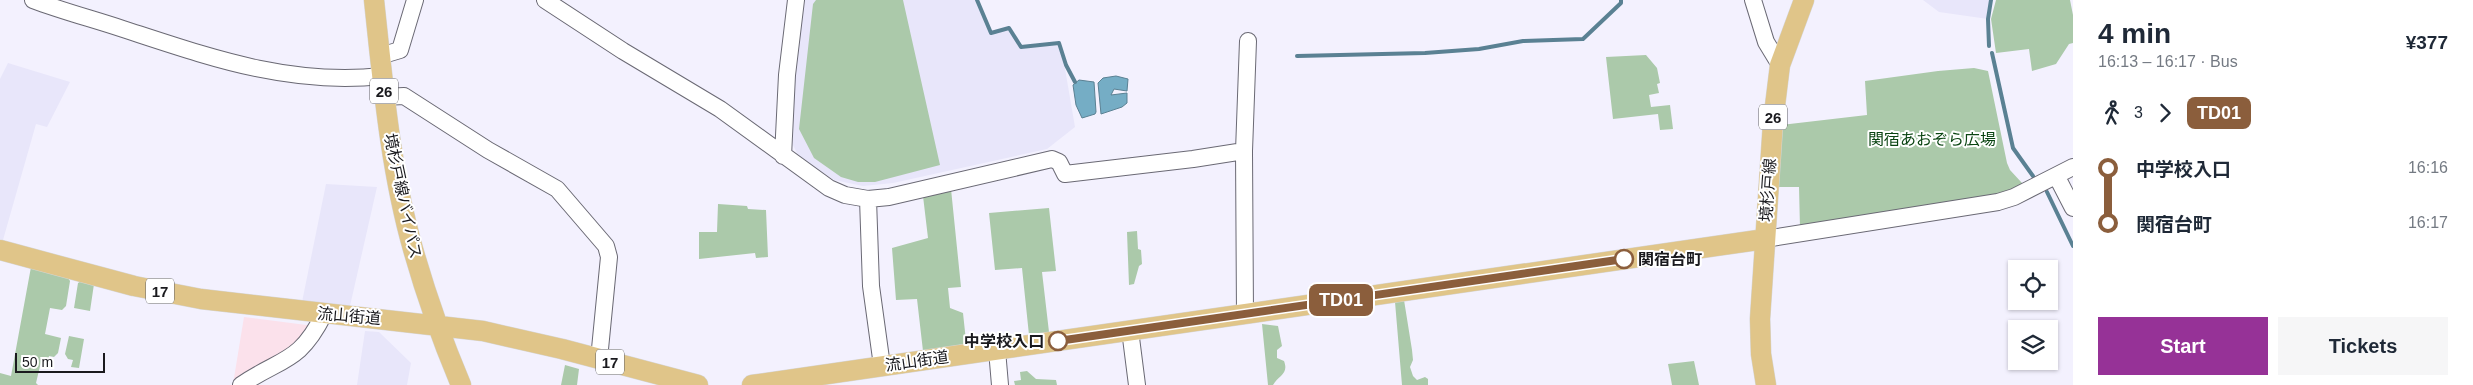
<!DOCTYPE html>
<meta charset="utf-8">
<style>
body{margin:0;font-family:Helvetica,"Noto Sans JP",sans-serif;background:#f6f6f7;color:#1f2937;height:100vh;display:flex;flex-direction:column;font-size:19px;white-space:nowrap}
*{box-sizing:border-box;margin:0}
p{font-size:16px;color:#747a83}
.icon{flex:none;width:28px;height:28px;fill:none;stroke:currentColor;stroke-width:2;stroke-linecap:round;stroke-linejoin:round}
.map{position:relative;flex:1;overflow:hidden}
.details{display:flex;flex-direction:column;background:#fff;width:400px}
.details>*{flex:none}
.badge{padding:0 10px;border-radius:8px;font-size:18px;line-height:32px}
.fabs{position:absolute;left:2008px;top:260px;display:grid;gap:10px}
.fabs a{display:grid;place-items:center;width:50px;height:50px;border-radius:0px;background:#fff;box-shadow:0 1px 4px #0004;font-size:25px}
.scale{position:absolute;left:15px;bottom:12px;width:90px;box-sizing:border-box;padding-left:5px;border:2px solid #1a1a1e;border-top:0;font-size:14px;line-height:18px;white-space:nowrap;color:#1a1a1e;-webkit-text-stroke:4px #fff;paint-order:stroke}
.map>.badge{position:absolute;translate:-50% -50%;box-shadow:0 0 0 2px #fff}
.legs{display:flex;align-items:center;gap:8px;height:55px;padding:0 25px;font-size:16px}
.legs p{margin-inline-start:auto}
.overview{display:flex;align-items:center;justify-content:space-between;height:85px;padding:0 25px}
h1{font-size:28px;font-weight:700;line-height:38px}
.primary-button{display:flex;gap:10px;margin-top:auto;padding:10px 25px}
.primary-button a{flex:1;height:58px;border-radius:0px;background:#963297;color:#fff;font-size:20px;font-weight:700;line-height:58px;text-align:center}
.primary-button a+a{background:#f6f6f7;color:#1f2937}
ul{padding:0 25px;list-style:none}
li{display:flex;align-items:center;gap:18px;height:55px;font-size:19px}
li i{display:grid;place-items:center;width:8px;height:100%;margin:0 6px;background:currentColor}
li i::after{content:'';width:12px;height:12px;margin:-6px;border:4px solid;border-radius:50%;background:#fff}
li p{margin-inline-start:auto}
li:first-child i{background:linear-gradient(#0000 50%,currentColor 0)}
li:last-child i{background:linear-gradient(currentColor 50%,#0000 0)}
main{display:flex;flex:1;min-height:0}
.map>svg:first-child{display:block}
</style>
<main>
<div class="map">
<svg width="2073" height="385" viewBox="0 0 2073 385">
<rect width="100%" height="100%" fill="#f3f1fe"/>
<path fill="#fbe1eb" d="M 244,317 L 314,326 L 303,343 L 233,384 Z"/>
<path fill="#e8e6fa" d="M 805,0 L 976,0 L 990,34 L 1009,29 L 1020,48 L 1058,45 L 1064,63 L 1075,127 L 1047,149 L 893,183 L 863,186 L 834,180 L 799,157 L 793,145 L 794,77 Z
M 1923,0 L 1991,0 L 1988,19 L 1939,12 Z
M 8,63 L 70,82 L 47,127 L 36,124 L 3,240 L 0,239 L 0,79 Z
M 326,184 L 377,187 L 350,306 L 302,302 Z
M 365,331 L 379,332 L 411,363 L 407,385 L 357,385 Z"/>
<path fill="#abc9aa" d="M 816,0 L 903,0 L 940,165 L 875,182 L 858,182 L 841,177 L 814,158 L 799,129 L 813,4 Z
M 1996,0 L 2070,0 L 2073,15 L 2073,43 L 2069,44 L 2056,64 L 2032,71 L 2029,49 L 1996,53 L 1991,19 Z
M 1646,55 L 1657,68 L 1660,83 L 1657,84 L 1659,93 L 1649,95 L 1651,107 L 1670,105 L 1673,129 L 1660,130 L 1658,114 L 1613,119 L 1606,57 Z
M 1974,68 L 1988,71 L 2007,163 L 2010,170 L 2022,183 L 2022,187 L 2011,192 L 1800,228 L 1799,187 L 1777,187 L 1781,125 L 1867,115 L 1865,81 L 1938,71 Z
M 951,189 L 961,287 L 948,288 L 950,308 L 963,313 L 966,341 L 965,344 L 923,351 L 917,299 L 896,300 L 892,248 L 928,238 L 923,196 Z
M 718,204 L 747,206 L 748,209 L 766,210 L 768,257 L 756,258 L 755,253 L 699,259 L 699,232 L 717,232 Z
M 1049,208 L 1056,271 L 1042,272 L 1049,332 L 1029,335 L 1022,268 L 995,270 L 989,213 Z
M 1137,231 L 1138,249 L 1141,250 L 1142,264 L 1139,266 L 1134,284 L 1129,285 L 1127,232 Z
M 31,267 L 67,276 L 70,281 L 66,306 L 62,310 L 50,308 L 45,334 L 61,338 L 58,353 L 54,357 L 49,356 L 48,363 L 41,362 L 36,383 L 38,385 L 0,385 L 0,373 L 11,376 Z
M 83,280 L 94,284 L 90,311 L 74,308 L 78,283 Z
M 1404,300 L 1412,350 L 1413,360 L 1410,367 L 1413,376 L 1417,380 L 1425,377 L 1428,379 L 1428,385 L 1402,385 L 1395,302 Z
M 1262,324 L 1278,326 L 1282,346 L 1277,350 L 1277,358 L 1284,361 C 1289,374 1279,375 1273,385 L 1268,385 Z
M 69,336 L 84,339 L 79,368 L 71,367 L 73,360 L 68,359 L 65,354 Z
M 1694,361 L 1699,385 L 1672,385 L 1668,364 Z
M 565,365 L 579,369 L 577,385 L 561,385 Z
M 1027,371 L 1036,379 L 1056,380 L 1057,385 L 1015,385 L 1014,381 L 1021,380 L 1020,372 Z"/>
<path fill="#75adc5" stroke="#5a8193" d="M 1116,76 L 1128,79 L 1127,91 L 1114,89 L 1111,95 L 1127,93 L 1127,103 L 1122,107 L 1101,114 L 1098,83 L 1103,78 Z
M 1079,80 L 1094,82 L 1096,112 L 1095,114 L 1082,118 L 1076,105 L 1073,85 Z"/>
<g fill="none" stroke-linecap="round" stroke-linejoin="round">
<path stroke="#5a8193" stroke-width="4" d="M 977,0 L 991,33 L 1009,28 L 1021,47 L 1059,43 L 1066,65 L 1075,82
M 1989,46 L 1988,19 L 1991,0
M 1992,53 L 2013,148 L 2033,176
M 1297,56 L 1425,53 L 1479,49 L 1523,41 L 1583,39 L 1621,3 L 1621,0
M 2047,192 L 2073,246"/>
<g stroke="#6a6974" stroke-width="18">
<path id="minor" d="M 33,0 C 62,11 93,19 123,29 C 209,57 289,86 382,76
M 545,0 L 623,51 L 720,109 L 829,188 L 845,195 L 868,199 L 889,197 L 1052,159 L 1059,162 L 1065,174 L 1193,159 L 1244,151
M 1753,0 L 1766,42 L 1780,65
M 380,56 L 400,50 L 415,0
M 384,97 L 404,96 L 488,150 L 557,189 L 606,246 L 609,257 L 599,359
M 783,156 L 787,75 L 796,0
M 2057,177 L 2073,208
M 868,199 L 871,286 L 882,366
M 1765,239 L 1998,202 L 2014,197 L 2073,167
M 1245,314 L 1244,151 L 1248,41
M 1130,330 L 1137,385
M 997,350 L 1000,385
M 241,385 C 282,357 299,364 324,314"/>
</g>
<g stroke="#d6d6d6" stroke-width="21">
<path id="major" d="M 374,0 C 383,83 390,168 413,249 C 426,295 442,340 461,385
M 0,250 L 134,286 L 201,299 L 483,331 L 562,349 L 698,385
M 752,385 L 1765,239
M 1766,385 L 1761,354 L 1760,319 L 1773,122 L 1780,65 L 1804,0"/>
</g>
<use href="#minor" stroke="#fff" stroke-width="16"/>
<use href="#major" stroke="#e0c589" stroke-width="20"/>
</g>
<g fill="none" stroke-linecap="round" stroke-linejoin="round">
<g stroke="#fff" stroke-width="11">
<path id="line-1" d="M 1058,341 L 1624,259"/>
</g>
<use href="#line-1" stroke="#8b5e3c" stroke-width="8"/>
</g>
<g fill="#fff" stroke="#8b5e3c" stroke-width="2.5">
<circle cx="1624" cy="259" r="9"/>
<circle cx="1058" cy="341" r="9"/>
</g>
<g text-anchor="middle" dominant-baseline="central" stroke-width="4" stroke-linejoin="round" paint-order="stroke">
<g fill="#fff" stroke="#5f5f62" stroke-width="1">
<rect x="370" y="78.5" width="28" height="25" rx="4"/>
<rect x="1759" y="104.5" width="28" height="25" rx="4"/>
<rect x="146" y="278.5" width="28" height="25" rx="4"/>
<rect x="596" y="349.5" width="28" height="25" rx="4"/>
</g>
<g font-size="15" font-weight="bold" fill="#1a1a1e">
<text x="384" y="91">26</text>
<text x="1773" y="117">26</text>
<text x="160" y="291">17</text>
<text x="610" y="362">17</text>
</g>
<g font-size="16" fill="#0a4412" stroke="#fff">
<text x="1932" y="139">関宿あおぞら広場</text>
</g>
<g font-size="16" fill="#1a1a1e" stroke="#fff">
<text transform="translate(1768 190) rotate(-86)">境杉戸線</text>
<text transform="translate(403 196) rotate(78)">境杉戸線バイパス</text>
<text transform="translate(349 316) rotate(5)">流山街道</text>
<text transform="translate(917 361) rotate(-8)">流山街道</text>
</g>
<g font-size="16" font-weight="bold" fill="#1a1a1e" stroke="#fff" text-anchor="start">
<text x="1638" y="259">関宿台町</text>
<text x="1044" y="341" text-anchor="end">中学校入口</text>
</g>
</g>
</svg>
<div class="fabs">
<a><svg class="icon" aria-label="locate" viewBox="0 0 24 24"><circle cx="12" cy="12" r="6"/><path d="M12 2v4M12 18v4M2 12h4M18 12h4"/></svg></a>
<a><svg class="icon" aria-label="layers" viewBox="0 0 24 24"><path d="M12 4l9 5-9 5-9-5zM3 14l9 5 9-5"/></svg></a>
</div>
<div class="scale">50 m</div>
<b class="badge" style="left:1341px;top:300px;background:#8b5e3c;color:#fff">TD01</b>
</div>
<section class="details">
<div class="overview"><div><h1>4 min</h1><p>16:13 – 16:17 · Bus</p></div><b>¥377</b></div>
<div class="legs"><svg class="icon" aria-label="walk" viewBox="0 0 24 24"><circle cx="13" cy="4" r="2"/><path d="M13 8l-2 6 4 7M11 14l-3 7M7 12l3-4h3l4 4"/></svg>3<svg class="icon" aria-label="forward" viewBox="0 0 24 24"><path d="M9 5l7 7-7 7"/></svg><b class="badge" style="background:#8b5e3c;color:#fff">TD01</b></div>
<ul>
<li><i style="color:#8b5e3c"></i><b>中学校入口</b><p>16:16</p></li>
<li><i style="color:#8b5e3c"></i><b>関宿台町</b><p>16:17</p></li>
</ul>
<div class="primary-button"><a>Start</a><a>Tickets</a></div>
</section>
</main>
